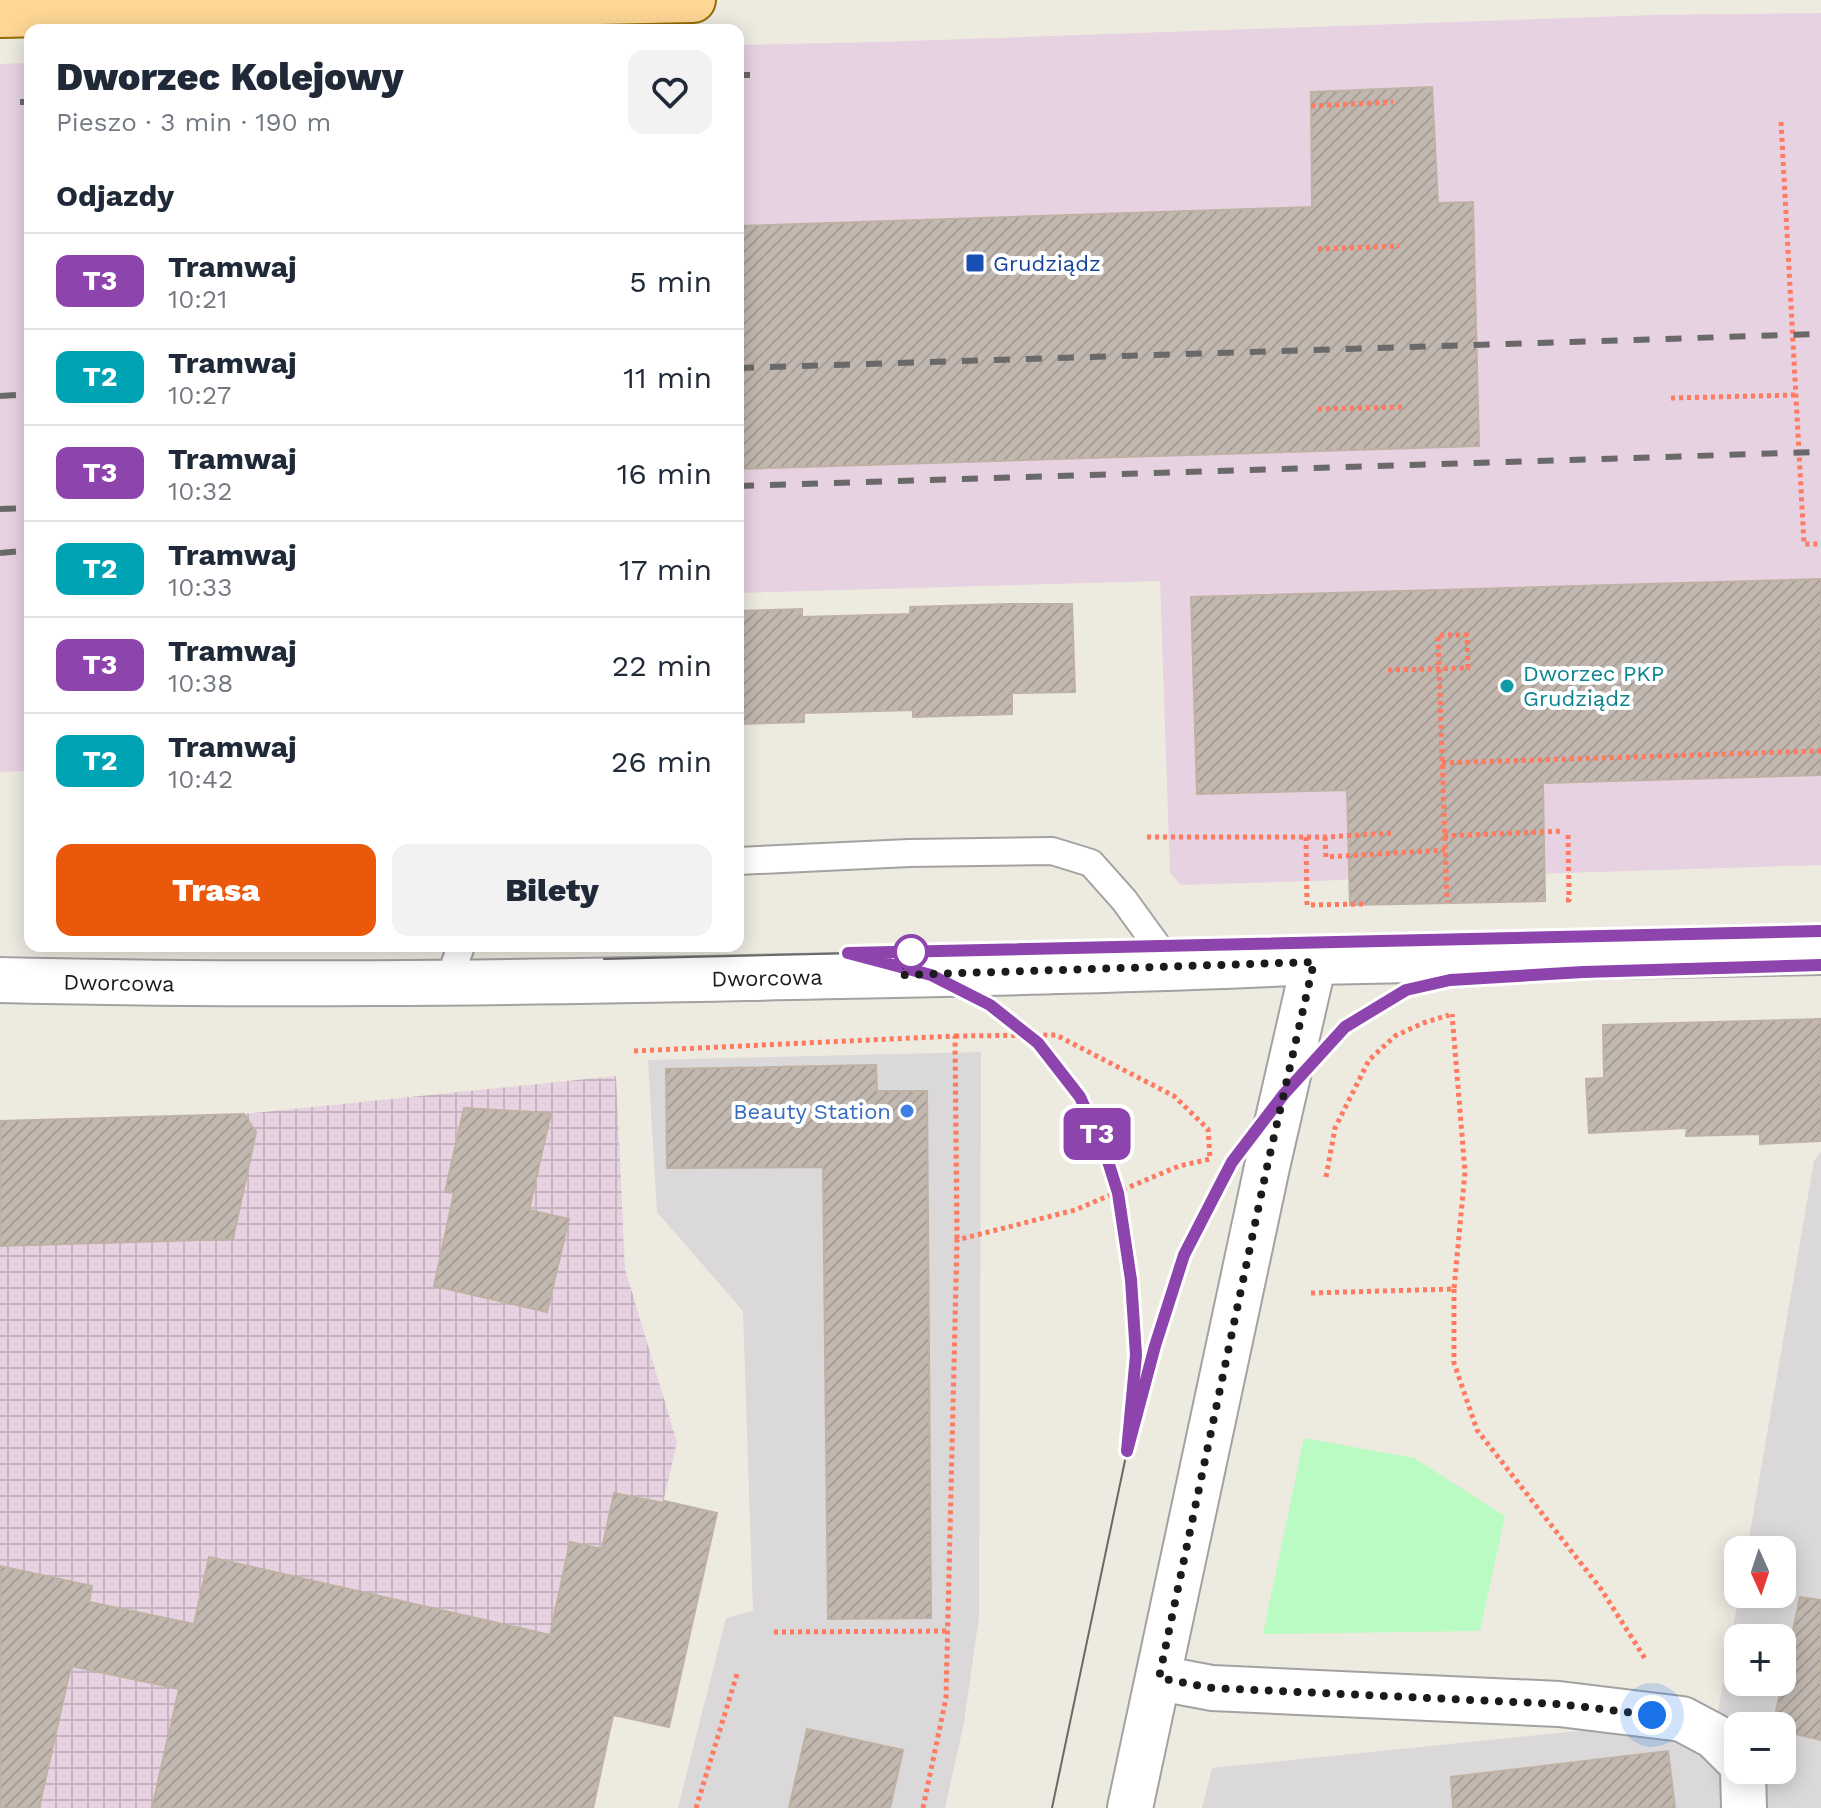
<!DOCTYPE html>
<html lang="pl">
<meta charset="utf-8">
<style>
body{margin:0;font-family:"Work Sans",sans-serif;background:#f2f2f3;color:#1f2937;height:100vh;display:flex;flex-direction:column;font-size:30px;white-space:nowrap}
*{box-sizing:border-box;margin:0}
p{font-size:26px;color:#747a83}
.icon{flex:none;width:44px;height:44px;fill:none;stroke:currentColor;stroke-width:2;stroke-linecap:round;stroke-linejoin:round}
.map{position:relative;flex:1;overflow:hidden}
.side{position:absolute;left:24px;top:24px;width:720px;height:928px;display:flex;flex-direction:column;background:#fff;border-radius:16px;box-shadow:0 4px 20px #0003}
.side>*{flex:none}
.badge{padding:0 16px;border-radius:12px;font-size:28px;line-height:52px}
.needle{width:52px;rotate:177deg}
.tools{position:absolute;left:1724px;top:1536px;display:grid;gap:16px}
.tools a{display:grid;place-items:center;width:72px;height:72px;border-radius:16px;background:#fff;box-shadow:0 4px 20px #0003;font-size:40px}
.you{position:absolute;width:40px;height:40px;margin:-20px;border:6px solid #fff;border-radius:50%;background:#1a73e8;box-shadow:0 0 0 12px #1a73e833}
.map>.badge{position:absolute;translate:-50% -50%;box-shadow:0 0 0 4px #fff}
h2{padding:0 32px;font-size:30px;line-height:72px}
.round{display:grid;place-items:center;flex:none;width:84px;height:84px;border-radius:16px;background:#f2f2f3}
.summary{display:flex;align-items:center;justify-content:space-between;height:136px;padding:0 32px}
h1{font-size:38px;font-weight:800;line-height:60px}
.cta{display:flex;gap:16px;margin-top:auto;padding:16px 32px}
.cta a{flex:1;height:92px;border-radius:16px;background:#ea580c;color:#fff;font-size:32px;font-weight:800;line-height:92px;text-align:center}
.cta a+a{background:#f2f2f3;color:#1f2937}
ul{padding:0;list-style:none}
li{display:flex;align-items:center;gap:24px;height:96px;padding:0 32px;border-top:2px solid #e0e1e3}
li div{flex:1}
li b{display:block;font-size:30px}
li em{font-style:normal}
li .badge{min-width:88px;font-weight:700;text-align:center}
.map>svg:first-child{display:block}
</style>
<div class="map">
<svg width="1821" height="1808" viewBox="0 0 1821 1808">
<defs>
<pattern id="industrial-grid" width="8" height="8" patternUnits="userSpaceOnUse" patternTransform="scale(2)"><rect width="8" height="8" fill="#e7d2e2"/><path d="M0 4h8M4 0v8" fill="none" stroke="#c6b4c1"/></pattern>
<pattern id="building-hatch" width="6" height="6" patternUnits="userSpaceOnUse" patternTransform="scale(2)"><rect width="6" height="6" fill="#c2b8b0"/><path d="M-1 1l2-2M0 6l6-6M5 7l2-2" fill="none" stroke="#a69e97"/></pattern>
</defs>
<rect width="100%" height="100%" fill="#edeae0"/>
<path fill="#dad8d8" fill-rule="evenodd" d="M 981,1052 L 979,1617 L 964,1722 L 945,1808 L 678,1808 L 726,1618 L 753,1611 L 743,1311 L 657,1212 L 648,1060 Z
M 1821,1151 L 1821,1808 L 1202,1808 L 1212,1768 L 1717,1717 L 1739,1594 L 1782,1594 L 1782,1550 L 1747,1550 L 1814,1161 ZM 1738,1638 L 1782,1638 L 1782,1682 L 1738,1682 ZM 1738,1726 L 1782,1726 L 1782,1770 L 1738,1770 Z"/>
<path fill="url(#industrial-grid)" d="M 616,1076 L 625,1269 L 677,1442 L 593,1808 L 0,1808 L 0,1121 L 244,1114 Z"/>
<path fill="#e7d2e2" d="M 1821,13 L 1821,865 L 1181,885 L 1170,873 L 1160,581 L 738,593 L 738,45 L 880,42 L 1656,15 Z
M 30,63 L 30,771 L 0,772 L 0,64 Z"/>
<path fill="#bafbc3" d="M 1304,1438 L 1414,1458 L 1505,1516 L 1480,1631 L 1263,1634 Z"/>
<path fill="url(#building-hatch)" stroke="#bfb1a3" stroke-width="2" d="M 1432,87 L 1438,203 L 1473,202 L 1479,446 L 738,469 L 738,226 L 1312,207 L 1311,92 Z
M 1821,579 L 1821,775 L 1543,783 L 1545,901 L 1350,905 L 1347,790 L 1197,794 L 1191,597 Z
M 1009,604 L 1072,604 L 1075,692 L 1012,693 L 1012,714 L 913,717 L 913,710 L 804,713 L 804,722 L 738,724 L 738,611 L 802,609 L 802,617 L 910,614 L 910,607 Z
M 1821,1019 L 1821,1141 L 1760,1144 L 1760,1134 L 1686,1136 L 1687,1128 L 1589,1133 L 1586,1079 L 1604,1078 L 1603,1025 Z
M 876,1065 L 877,1091 L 927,1091 L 931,1618 L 828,1619 L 823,1167 L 667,1168 L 666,1069 Z
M 464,1108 L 551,1113 L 529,1210 L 569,1219 L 547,1312 L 434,1286 L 454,1193 L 445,1192 Z
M 244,1114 L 256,1132 L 233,1239 L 0,1246 L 0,1121 Z
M 614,1493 L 663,1503 L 664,1501 L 717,1513 L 669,1727 L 613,1715 L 593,1808 L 152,1808 L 179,1689 L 71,1666 L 39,1808 L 0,1808 L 0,1566 L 92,1586 L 89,1602 L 194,1624 L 209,1557 L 550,1635 L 570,1542 L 602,1549 Z
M 1800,1597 L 1821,1600 L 1821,1740 L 1782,1731 L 1782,1726 L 1773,1726 Z
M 807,1729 L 903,1750 L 890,1808 L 789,1808 Z
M 1668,1751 L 1675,1808 L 1453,1808 L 1451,1777 Z"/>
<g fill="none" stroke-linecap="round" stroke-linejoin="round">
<g stroke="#a2a2a2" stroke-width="30">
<path id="service" d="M 738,861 L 909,853 L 1052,851 L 1091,863 L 1124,900 L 1174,969
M 448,983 L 461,946"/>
</g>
<g stroke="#a2a2a2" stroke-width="48">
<path id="minor" d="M 0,980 C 249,986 498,983 746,978 C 936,974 1125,971 1314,962
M 1159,1678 L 1212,1688 L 1559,1704 L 1682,1719 L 1714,1736 L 1738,1760
M 1743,1770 L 1744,1808"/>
</g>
<g stroke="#a2a2a2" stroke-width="48">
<path id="tertiary" d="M 1130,1808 L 1267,1167 L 1314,962 L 1821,952"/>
</g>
<g stroke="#936b00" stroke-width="48">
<path id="primary" d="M 0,15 L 693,0"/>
</g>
<path stroke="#fe7a61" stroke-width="5" stroke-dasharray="4 4" stroke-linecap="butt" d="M 1311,106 L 1393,102
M 1781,122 L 1804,544 L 1821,544
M 1318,249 L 1399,246
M 1671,398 L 1796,395
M 1318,409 L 1403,407
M 1388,670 L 1468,668 L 1467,635 L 1438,635 C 1441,724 1444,813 1447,902
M 1442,763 L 1821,751
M 1444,836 L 1564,831
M 1147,837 L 1325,837 L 1394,833
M 1306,837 L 1307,905 L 1364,904
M 1325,837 L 1326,857 L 1445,850
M 1566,900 L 1569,900 L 1568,832
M 634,1051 L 955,1036 L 957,1240
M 1326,1177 L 1335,1128 L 1369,1060 L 1395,1036 L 1423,1023 L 1449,1015
M 1454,1289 L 1454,1363 L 1477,1430 L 1601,1589 L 1646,1660
M 1311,1293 L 1454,1289 L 1465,1172 L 1452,1014
M 774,1632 L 948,1631
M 696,1808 L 737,1674
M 923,1808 L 946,1698 L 957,1240 L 1075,1210 L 1179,1166 L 1210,1159 L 1208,1129 L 1174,1096 L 1056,1035 L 955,1036"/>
<use href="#service" stroke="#fff" stroke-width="26"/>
<use href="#minor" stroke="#fff" stroke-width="44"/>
<use href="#tertiary" stroke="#fff" stroke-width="44"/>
<use href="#primary" stroke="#fed795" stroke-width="44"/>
<path stroke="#696969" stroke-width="2" d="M 604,959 L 1821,931
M 872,959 C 891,964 912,967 931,974 C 1025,1010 1096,1095 1118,1193 C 1122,1210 1123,1229 1126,1247 C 1133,1298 1137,1348 1132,1399
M 1052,1808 L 1127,1451 L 1155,1346 L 1184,1255 L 1232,1162 L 1284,1094 L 1345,1027 L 1406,990 L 1450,980 L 1583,972 L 1821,965"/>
<path stroke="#696969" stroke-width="6" stroke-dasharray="16 16" stroke-linecap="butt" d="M 738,75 L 750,75
M 20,102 L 30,102
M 738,368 L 1821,334
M 0,396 L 30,394
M 738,486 L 1821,452
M 0,509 L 30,508
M 0,553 L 30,550"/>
</g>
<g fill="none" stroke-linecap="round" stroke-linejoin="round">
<g stroke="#fff" stroke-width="18">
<path id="line" d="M 1821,931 L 848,953 L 931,975 L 990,1005 L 1038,1043 L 1080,1097 L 1106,1155 L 1118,1193 L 1131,1280 L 1136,1355 L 1127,1451 L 1155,1346 L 1184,1255 L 1220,1185 L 1232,1162 L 1284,1094 L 1345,1027 L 1406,990 L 1450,980 L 1583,972 L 1821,965"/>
</g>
<use href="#line" stroke="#8e44ad" stroke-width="12"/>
<path stroke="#1b1b1b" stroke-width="8" stroke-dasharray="0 14.4" d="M 911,952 L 901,975 L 1314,962 L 1267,1167 L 1159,1678 L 1212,1688 L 1559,1704 L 1652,1715"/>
</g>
<rect fill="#1a4fb4" stroke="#fff" stroke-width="3" x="965" y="253" width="20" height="20" rx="4"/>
<circle fill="#0f9aa8" stroke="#fff" stroke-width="3" cx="1507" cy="686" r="8"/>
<circle fill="#fff" stroke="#8e44ad" stroke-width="4" cx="911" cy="952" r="16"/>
<circle fill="#3f7fe0" stroke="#fff" stroke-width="3" cx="907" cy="1111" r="8"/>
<g text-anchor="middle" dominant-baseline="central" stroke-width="8" stroke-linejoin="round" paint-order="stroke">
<g font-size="22" fill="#164399" stroke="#fff" text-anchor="start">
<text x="993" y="263">Grudziądz</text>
</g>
<g font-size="22" fill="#0d838f" stroke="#fff" text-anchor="start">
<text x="1523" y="673">Dworzec PKP<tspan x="1523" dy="25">Grudziądz</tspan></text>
</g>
<g font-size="22" fill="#1b1b1b" stroke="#fff">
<text transform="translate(767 978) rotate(-1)">Dworcowa</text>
<text transform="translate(119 983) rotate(1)">Dworcowa</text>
</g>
<g font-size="22" fill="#366cbe" stroke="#fff" text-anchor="end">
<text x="891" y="1111">Beauty Station</text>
</g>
</g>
</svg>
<div class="tools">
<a><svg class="needle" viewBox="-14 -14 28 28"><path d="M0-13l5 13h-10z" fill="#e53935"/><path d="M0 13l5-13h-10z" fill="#747a83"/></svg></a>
<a>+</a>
<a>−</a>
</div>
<div class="you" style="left:1652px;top:1715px"></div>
<b class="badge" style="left:1097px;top:1134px;background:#8e44ad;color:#fff">T3</b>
<section class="side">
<div class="summary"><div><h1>Dworzec Kolejowy</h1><p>Pieszo · 3 min · 190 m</p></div><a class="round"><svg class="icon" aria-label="heart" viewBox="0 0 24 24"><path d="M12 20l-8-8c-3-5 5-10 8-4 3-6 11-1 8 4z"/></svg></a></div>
<h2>Odjazdy</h2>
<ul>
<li><span class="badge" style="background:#8e44ad;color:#fff">T3</span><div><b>Tramwaj</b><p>10:21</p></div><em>5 min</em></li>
<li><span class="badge" style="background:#00a3b4;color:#fff">T2</span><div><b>Tramwaj</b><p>10:27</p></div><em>11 min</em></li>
<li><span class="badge" style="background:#8e44ad;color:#fff">T3</span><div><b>Tramwaj</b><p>10:32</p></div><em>16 min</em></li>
<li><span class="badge" style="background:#00a3b4;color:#fff">T2</span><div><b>Tramwaj</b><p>10:33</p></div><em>17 min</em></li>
<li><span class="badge" style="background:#8e44ad;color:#fff">T3</span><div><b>Tramwaj</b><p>10:38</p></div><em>22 min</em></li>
<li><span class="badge" style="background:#00a3b4;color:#fff">T2</span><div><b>Tramwaj</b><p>10:42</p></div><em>26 min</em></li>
</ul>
<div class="cta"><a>Trasa</a><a>Bilety</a></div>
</section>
</div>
